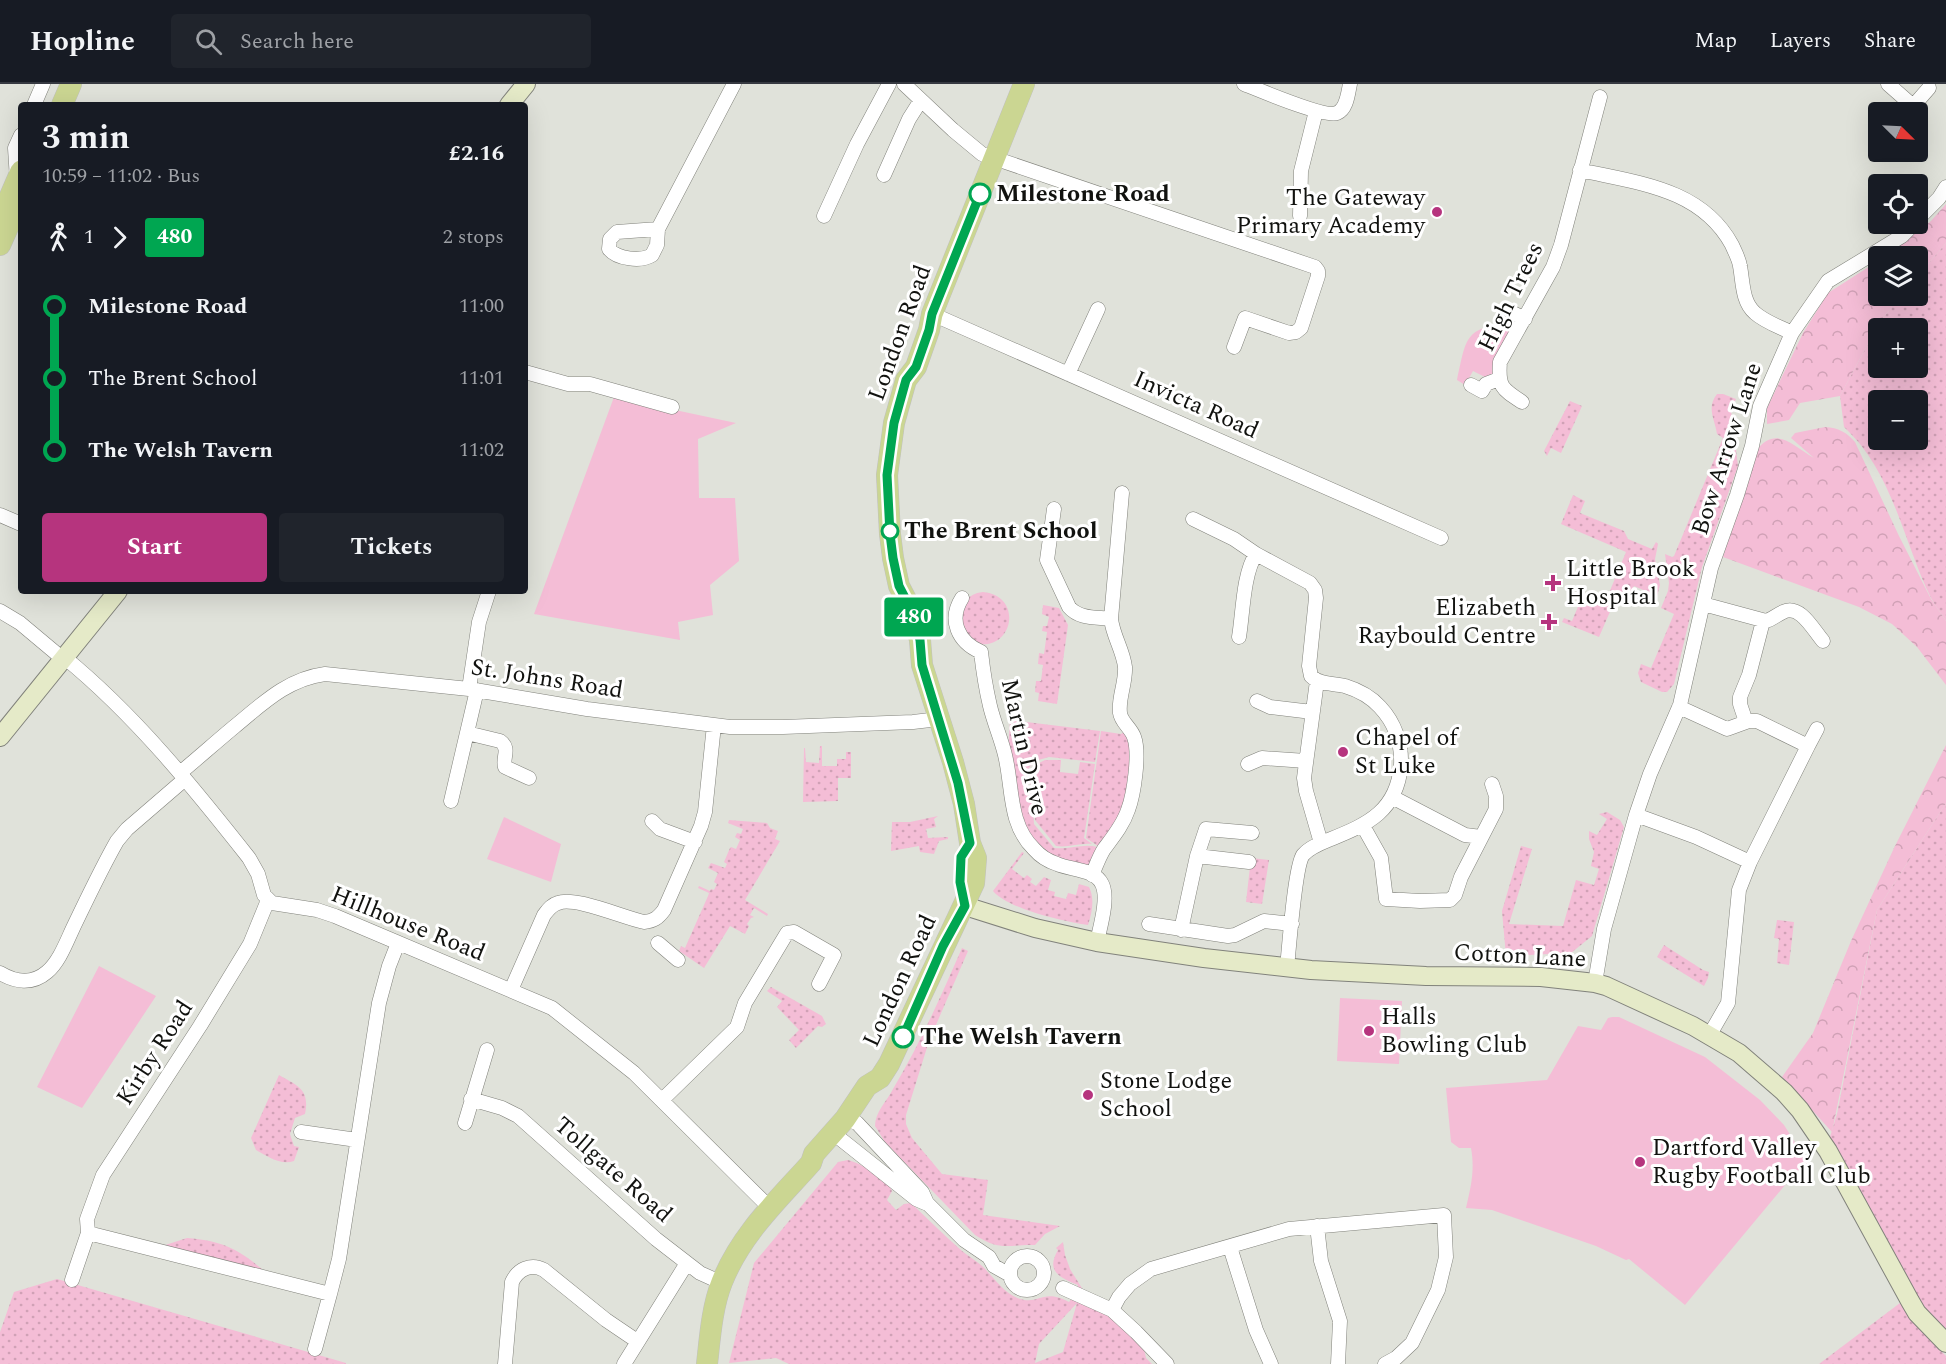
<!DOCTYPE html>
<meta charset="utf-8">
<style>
body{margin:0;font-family:Spectral,serif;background:#20242c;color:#f1f3f6;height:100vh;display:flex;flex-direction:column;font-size:22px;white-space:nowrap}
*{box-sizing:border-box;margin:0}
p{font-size:20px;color:#9ea1a6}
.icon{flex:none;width:33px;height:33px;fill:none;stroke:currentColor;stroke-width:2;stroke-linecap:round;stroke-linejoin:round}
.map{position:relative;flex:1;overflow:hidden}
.panel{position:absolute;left:18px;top:18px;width:510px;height:492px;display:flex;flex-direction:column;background:#171b24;border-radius:6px;box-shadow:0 6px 24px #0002}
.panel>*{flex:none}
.badge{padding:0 12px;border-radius:4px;font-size:21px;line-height:39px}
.needle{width:39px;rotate:114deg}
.tools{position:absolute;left:1868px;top:18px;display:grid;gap:12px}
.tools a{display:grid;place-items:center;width:60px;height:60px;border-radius:6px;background:#171b24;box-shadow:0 6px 24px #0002;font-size:30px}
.map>.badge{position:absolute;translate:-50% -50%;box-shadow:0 0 0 3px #fff}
.legs{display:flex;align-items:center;gap:9px;height:66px;padding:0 24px;font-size:20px}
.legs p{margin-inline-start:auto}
.head{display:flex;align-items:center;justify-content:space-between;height:102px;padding:0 24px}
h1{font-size:33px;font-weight:700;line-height:45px}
.cta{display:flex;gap:12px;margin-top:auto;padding:12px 24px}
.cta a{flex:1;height:69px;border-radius:6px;background:#b6347e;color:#fff;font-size:24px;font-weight:700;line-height:69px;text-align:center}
.cta a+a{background:#20242c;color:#f1f3f6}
ul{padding:0 24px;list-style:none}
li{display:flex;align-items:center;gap:21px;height:72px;font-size:22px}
li i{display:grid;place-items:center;width:9px;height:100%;margin:0 8px;background:currentColor}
li i::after{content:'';width:15px;height:15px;margin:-8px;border:4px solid;border-radius:50%;background:#171b24}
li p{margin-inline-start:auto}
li:first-child i{background:linear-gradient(#0000 50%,currentColor 0)}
li:last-child i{background:linear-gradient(currentColor 50%,#0000 0)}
header{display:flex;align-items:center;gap:36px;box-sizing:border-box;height:84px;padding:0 30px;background:#171b24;border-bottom:2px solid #363941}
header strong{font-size:28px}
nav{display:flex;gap:33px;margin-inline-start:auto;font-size:21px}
.search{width:420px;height:54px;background:#20242c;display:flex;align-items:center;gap:15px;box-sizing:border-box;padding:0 21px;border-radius:6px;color:#9ea1a6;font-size:22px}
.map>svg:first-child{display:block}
</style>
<header>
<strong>Hopline</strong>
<div class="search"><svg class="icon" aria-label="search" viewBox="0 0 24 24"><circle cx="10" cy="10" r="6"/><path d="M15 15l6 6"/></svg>Search here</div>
<nav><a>Map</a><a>Layers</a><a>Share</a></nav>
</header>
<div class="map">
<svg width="1946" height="1280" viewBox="0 0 1946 1280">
<defs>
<pattern id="grass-dots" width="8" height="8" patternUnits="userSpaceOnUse" patternTransform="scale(1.5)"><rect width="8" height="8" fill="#f4bdd6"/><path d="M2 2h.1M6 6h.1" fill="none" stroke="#d0a1b6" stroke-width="1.8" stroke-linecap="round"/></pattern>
<pattern id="forest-crowns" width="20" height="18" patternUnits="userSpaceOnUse" patternTransform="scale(1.5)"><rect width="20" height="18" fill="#f4bdd6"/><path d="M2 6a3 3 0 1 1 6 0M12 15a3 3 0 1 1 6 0" fill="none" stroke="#d0a1b6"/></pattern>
</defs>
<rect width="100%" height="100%" fill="#e0e2da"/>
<path fill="url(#grass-dots)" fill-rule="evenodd" d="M 1946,159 L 1946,537 C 1941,529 1935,522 1931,514 C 1903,457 1893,388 1844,343 L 1840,312 L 1880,237 L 1902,212 L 1917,212 L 1917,193 ZM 1878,244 L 1917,244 L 1917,284 L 1878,284 ZM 1878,316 L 1917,316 L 1917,356 L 1878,356 Z
M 1717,310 L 1723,310 L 1736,315 L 1731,326 L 1738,382 L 1702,483 L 1674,600 L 1667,608 L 1662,608 L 1641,598 L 1638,589 L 1641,580 L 1651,584 L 1674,530 L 1661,524 L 1668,507 L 1669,499 L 1665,470 L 1672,473 L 1674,472 L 1723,354 L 1717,350 C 1715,335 1706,324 1717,310 Z
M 1570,317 L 1582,322 L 1561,369 L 1551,364 L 1547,372 L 1544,367 Z
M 1573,411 L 1585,417 L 1580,429 L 1624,447 L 1628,455 L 1652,465 L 1656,458 L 1658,460 L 1655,475 L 1660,501 L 1657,512 L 1634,502 L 1629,511 L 1619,507 L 1599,553 L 1562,538 L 1564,534 L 1572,537 L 1582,513 L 1604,521 L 1626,468 L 1561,440 Z
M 983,508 C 1026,512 1012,573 971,558 L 957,535 C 963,520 966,510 983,508 Z
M 1043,521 L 1059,524 L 1068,541 L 1057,620 L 1038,617 L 1039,609 L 1035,608 L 1036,597 L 1041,597 L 1043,581 L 1038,580 L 1039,569 L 1044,570 L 1047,548 L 1042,547 L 1043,542 L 1047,542 L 1049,533 L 1042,530 Z
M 1010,636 L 1100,647 L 1095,678 L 1049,673 L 1035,677 L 1029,684 L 1027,699 L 1032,715 L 1034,740 L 1054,764 C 1069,766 1083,759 1097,763 L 1088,784 L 1046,770 L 1024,743 L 1008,666 Z
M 1127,646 L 1133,655 L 1127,720 L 1101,764 L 1086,754 L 1101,647 L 1121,650 Z
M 820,662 L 822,662 L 822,682 L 837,682 L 837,675 L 846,675 L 846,668 L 851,668 L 851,694 L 838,694 L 838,717 L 803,718 L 804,664 L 805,664 L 806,678 L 819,679 Z
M 1045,676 L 1061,676 L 1060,688 L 1078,690 L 1080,678 L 1095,680 L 1084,754 L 1092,760 C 1079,759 1068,764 1056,762 L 1035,736 L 1035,715 L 1030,698 L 1032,685 L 1037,680 Z
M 1946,719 L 1946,1249 L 1913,1210 L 1881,1144 L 1830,1053 L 1837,1030 L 1877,826 Z
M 1607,728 L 1620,736 L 1624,743 L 1592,852 L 1571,869 L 1506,872 L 1502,827 L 1521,762 L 1532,765 L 1509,840 L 1563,842 L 1576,796 L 1594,801 L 1599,785 L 1591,782 L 1594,768 L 1589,755 L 1589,747 L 1597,751 L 1607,735 L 1599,730 Z
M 938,732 L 934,735 L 936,743 L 926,745 L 928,754 L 948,753 L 948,755 L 939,757 L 934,770 L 920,768 L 919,762 L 891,767 L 892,738 L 910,738 Z
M 729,736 L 767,739 L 770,744 L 778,747 L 775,755 L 780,757 L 745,816 L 768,830 L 767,832 L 754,824 L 750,831 L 754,833 L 751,834 L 747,840 L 749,842 L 745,850 L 730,842 L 704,884 L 679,867 L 681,862 L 685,864 L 708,812 L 709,809 L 698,804 L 699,802 L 710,807 L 711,805 L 714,806 L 717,800 L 714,798 L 718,789 L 708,784 L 711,779 L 725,784 L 727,780 L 724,778 L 730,764 L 731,763 L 736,765 L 740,756 L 735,753 L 737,749 L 741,750 L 743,745 L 728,739 Z
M 1022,768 L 1024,769 L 1012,785 L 1024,794 L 1027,791 L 1032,795 L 1030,798 L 1036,802 L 1044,793 L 1051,796 L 1048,806 L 1055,808 L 1054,812 L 1066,815 L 1068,809 L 1076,811 L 1079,800 L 1089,803 C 1095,815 1092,829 1088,841 C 1065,838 1008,825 993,807 Z
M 1251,774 L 1269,776 L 1262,820 L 1246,818 Z
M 1777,836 L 1794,838 L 1789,881 L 1777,879 L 1779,855 L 1774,854 Z
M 1664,861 L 1703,886 L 1709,888 L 1708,894 L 1704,902 L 1657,873 Z
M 962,864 L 968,867 L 929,957 L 906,1031 L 906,1040 L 912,1054 L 942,1090 L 988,1096 L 983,1131 L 1060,1142 L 1045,1150 L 1035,1161 C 1008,1160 1001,1168 975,1151 L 885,1058 L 875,1042 C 875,1028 887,1017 893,1005 C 920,960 941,912 962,864 Z
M 771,903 L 822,932 L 826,940 L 822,943 L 818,942 L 796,964 L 789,956 L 799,946 L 777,923 L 782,917 L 767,907 Z
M 279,991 C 298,1002 310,1005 305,1030 L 295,1034 L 290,1050 L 294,1062 L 299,1063 L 294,1077 C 281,1082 267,1072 256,1066 L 251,1054 Z
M 848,1076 C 860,1079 887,1094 892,1107 L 887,1116 L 896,1126 L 904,1120 L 911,1119 C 928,1135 945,1152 962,1167 C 968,1172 975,1176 981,1181 C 993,1192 1004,1210 1020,1215 C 1039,1221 1043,1204 1069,1218 L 1075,1211 L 1078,1201 C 1061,1194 1045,1188 1058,1166 L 1056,1164 L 1063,1158 L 1065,1171 L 1070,1185 L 1085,1209 L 1102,1228 L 1115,1235 L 1144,1265 L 1146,1274 L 1152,1280 L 789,1280 L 776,1274 L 729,1279 L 754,1179 L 838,1078 ZM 1077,1219 L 1063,1268 L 1035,1279 L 1039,1260 Z
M 187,1154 C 229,1157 243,1169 274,1195 L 153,1165 Z
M 57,1195 L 346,1279 L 346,1280 L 0,1280 L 0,1248 L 14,1208 Z
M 1900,1219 L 1924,1250 L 1946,1272 L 1946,1280 L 1819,1280 Z"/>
<path fill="url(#forest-crowns)" d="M 1946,120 L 1946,159 L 1917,193 L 1917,172 L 1885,172 L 1931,137 Z
M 1878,177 L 1878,212 L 1902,212 L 1880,237 L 1840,312 L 1800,319 L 1789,336 L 1767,340 L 1767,324 L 1803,249 L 1828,209 Z
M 1825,343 C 1839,344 1846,348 1855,358 L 1899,452 L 1931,515 L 1946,537 L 1946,601 L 1917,563 L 1892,540 L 1859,523 L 1723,473 L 1756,367 C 1776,341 1792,361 1814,374 L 1791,354 L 1795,349 Z
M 1946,661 L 1946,719 L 1877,826 L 1832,1048 L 1782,993 L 1813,949 L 1851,857 L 1894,764 Z"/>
<path fill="#f4bdd6" d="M 1511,238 L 1512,245 L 1494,274 L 1496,276 L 1495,289 L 1485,293 L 1473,287 L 1465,301 L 1457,296 C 1467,252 1464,245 1511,238 Z
M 614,313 L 736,339 L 698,355 L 699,414 L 735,414 L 739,477 L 710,501 L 713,531 L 678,538 L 680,556 L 534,530 Z
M 504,733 L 561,760 L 551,798 L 487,775 Z
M 99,882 L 156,912 L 82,1024 L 37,1003 Z
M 1340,914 L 1402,917 L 1399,980 L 1337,977 Z
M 1612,933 L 1619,933 L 1705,973 L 1760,1016 L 1784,1041 L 1808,1079 L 1795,1089 L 1685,1221 L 1629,1175 L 1626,1176 L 1596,1162 L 1492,1126 L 1466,1124 C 1471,1102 1475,1086 1471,1064 L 1459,1064 L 1451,1058 L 1446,1004 L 1547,996 L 1578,942 L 1601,946 L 1608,934 Z"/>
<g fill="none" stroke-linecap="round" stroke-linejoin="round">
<g stroke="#81827b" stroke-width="15">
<path id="minor" d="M 904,0 L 953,46 L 982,70 L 1315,183 L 1318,187 L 1318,192 L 1301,244 L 1296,248 L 1289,249 L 1245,234 L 1234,263
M 1244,0 C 1259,6 1325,34 1337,29 C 1347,25 1348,9 1350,0
M 1888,0 L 1913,22
M 34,21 L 43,0
M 1908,28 L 1929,4
M 1580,86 C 1637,99 1701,104 1732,161 C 1735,168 1739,175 1740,182 C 1743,198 1742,218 1755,229 C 1765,238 1780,243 1792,249
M 884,91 L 909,35 L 921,16
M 17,95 L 15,64 L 21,51
M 824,132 L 857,60 L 889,0
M 1300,132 L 1301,87 L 1316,27
M 1917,136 L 1939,114 L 1946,103
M 658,145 L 617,148 L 610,155 L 609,165 C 617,175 641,178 652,171 L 657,161 L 658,145 L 734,0
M 1511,228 L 1525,235
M 932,230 L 1441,454
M 525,288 L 568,300 L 590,300 L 672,323
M 1068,290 L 1098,225
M 1471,301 L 1482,307 L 1486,300 L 1499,295
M 1522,318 C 1502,305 1498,303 1500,278 L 1553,183 L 1561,161 L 1600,13
M 1054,425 L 1047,476 L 1069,523 C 1079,535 1096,533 1111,535
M 0,431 L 21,440
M 1193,435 L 1234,455 L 1256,470
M 962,514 C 948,536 958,558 981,568 C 983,586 986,605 990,622 C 994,639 1001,654 1005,671 C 1013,703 1008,740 1034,765 C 1040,772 1048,777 1057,780 C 1070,786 1095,785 1102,800 C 1109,814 1100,843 1097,858
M 1703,520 L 1766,537 C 1773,535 1776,531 1783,528 C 1800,519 1814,547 1823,557
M 0,527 L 20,539 L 63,575
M 1239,553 C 1243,529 1243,490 1256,470 L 1310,499 L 1315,506 L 1316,514 L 1309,582 L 1311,592 C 1320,601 1333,599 1345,602 C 1358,606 1371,613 1380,623 C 1395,639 1402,660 1401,681 C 1397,727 1368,740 1331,755 C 1321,759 1310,763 1303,771 C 1295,782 1289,864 1287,884
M 64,573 C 135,631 193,703 249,774 L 258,790 L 264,811 L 272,819 L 317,826 L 335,832 L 552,924 L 634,989 L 770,1124
M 1317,597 L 1304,694 L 1306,707 L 1321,759
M 469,605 L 479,538 L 489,507
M 1257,617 L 1270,623 L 1312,628
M 1679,623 L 1727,645 L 1749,637 L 1757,637 L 1808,662 L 1750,778 L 1739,806 L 1728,919 L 1709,952
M 1746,638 L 1740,620 L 1740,613 L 1749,591 L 1763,537
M 467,649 L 500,657 C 511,665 502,673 505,683 L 529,694
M 1808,662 L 1817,645
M 1248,680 L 1262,674 L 1306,677
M 180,689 C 198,674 216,658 234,643 C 262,620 287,595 325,590 L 469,605 L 587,625 L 730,643 L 783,643 L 913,638 L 939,635
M 1392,713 L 1465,751 L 1481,753
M 451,717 L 477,606
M 1636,731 L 1696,753 L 1750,778
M 652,737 L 660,745 L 695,758
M 1363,742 L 1381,774 L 1386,815 L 1420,817 L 1450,816 L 1455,811 L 1461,793 L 1496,725 L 1496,712 L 1492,700
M 1197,772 L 1249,778
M 1092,791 C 1096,782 1099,773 1104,765 C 1113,753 1123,741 1128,726 C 1134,710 1140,669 1134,653 C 1131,644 1121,638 1120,629 C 1118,614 1126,599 1125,583 C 1123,566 1113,552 1111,535 L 1122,409
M 268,816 L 250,860 L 200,942 L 103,1091 L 87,1135 L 88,1149 L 330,1210 L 339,1175 L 379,919 L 389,882 L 398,859
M 1149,840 L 1228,852 L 1235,851 L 1264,837 L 1292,840
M 1181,846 L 1197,772 L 1206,745 L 1252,749
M 658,859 L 678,876
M 0,889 C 15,898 32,901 47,888 C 59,878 66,859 73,844 C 87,815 101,785 117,757 L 127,745 L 185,695
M 1595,899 L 1604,845 L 1636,731 L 1650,690 L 1680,621 L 1711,484 L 1737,411 L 1752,362 L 1760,322 L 1792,249 L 1828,197 L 1902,152 L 1914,140
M 511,906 L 544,831 C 548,826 551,821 558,819 C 575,812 624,834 644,838 C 654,837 658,834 664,826 L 701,742 L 705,728 L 714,641
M 471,1015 L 502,1024 L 518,1032 L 656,1155 L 700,1189 L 722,1199
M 662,1016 L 737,943 L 745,919 L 787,849 L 794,848 L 834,871 L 819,900
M 845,1035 L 857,1039 L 922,1108 L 927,1119 L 964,1156 L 989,1173 L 994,1182 L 1010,1191
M 465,1039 L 487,966
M 301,1048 L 357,1056
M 833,1049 L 916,1115 L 925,1119
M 1317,1142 L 1321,1177 L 1340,1237 L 1338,1280
M 1230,1163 L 1256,1246 L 1271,1280
M1010 1189a17 17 0 1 1 34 0a17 17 0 1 1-34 0Z
M 72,1196 L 88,1149
M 1063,1204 L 1112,1226 L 1136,1248 L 1167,1280
M 1112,1226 L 1119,1213 L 1130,1200 L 1151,1185 L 1289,1145 L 1444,1131 L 1446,1173 L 1438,1206 L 1412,1259 L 1396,1274 L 1385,1280
M 315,1265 L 330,1210
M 505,1280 L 512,1198 C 518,1185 531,1179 544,1186 L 606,1236 L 637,1257
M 624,1280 L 687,1179"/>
</g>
<g stroke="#81827b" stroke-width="20">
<path id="secondary" d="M 509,21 L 526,0
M 0,653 L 118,507
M 965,822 L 1035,844 L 1097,858 L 1204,874 L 1311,886 L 1426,892 L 1541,893 L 1595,899 L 1606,902 L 1693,942 L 1739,969 L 1784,1008 L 1800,1026 L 1828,1067 L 1910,1217 L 1917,1229 L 1946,1259"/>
</g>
<g stroke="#c1c1c1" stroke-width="22">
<path id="primary" d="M 62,21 L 71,0
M 4,126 L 21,87
M 0,161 L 21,114
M 707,1280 C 710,1253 712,1223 722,1198 C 741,1150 778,1116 811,1079 L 814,1070 L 845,1035 L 867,1002 L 880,994 L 889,980 L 974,799 L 976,774 L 970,759 L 964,720 L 953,678 L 922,581 L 920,556 L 913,529 L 899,502 L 893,474 L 890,450 L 887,391 L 894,339 L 906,296 L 916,283 L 929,246 L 932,230 L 1024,0"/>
</g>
<use href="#minor" stroke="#fff" stroke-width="14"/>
<use href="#secondary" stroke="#e5eac8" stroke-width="18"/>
<use href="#primary" stroke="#cbd692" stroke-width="21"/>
</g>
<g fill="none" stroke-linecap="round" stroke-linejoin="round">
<g stroke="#fff" stroke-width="14">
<path id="line-1" d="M 903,953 L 943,862 L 965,822 L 960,798 L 961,773 L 970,759 L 958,699 L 922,581 L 920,556 L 913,529 L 899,502 L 893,474 L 890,450 L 887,391 L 894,339 L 906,296 L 916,283 L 929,246 L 932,230 L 980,110"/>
</g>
<use href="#line-1" stroke="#00a651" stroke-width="9"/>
</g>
<g fill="#fff" stroke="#00a651" stroke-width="3">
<circle cx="980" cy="110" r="10"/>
<circle cx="890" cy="447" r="8"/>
<circle cx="903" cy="953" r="10"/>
</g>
<g fill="#b6347e" stroke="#fff" stroke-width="2">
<circle cx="1437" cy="128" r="6"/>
<path d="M1550 490h6v6h6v6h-6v6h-6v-6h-6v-6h6z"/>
<path d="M1546 529h6v6h6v6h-6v6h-6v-6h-6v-6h6z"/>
<circle cx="1343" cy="668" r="6"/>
<circle cx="1369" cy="947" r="6"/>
<circle cx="1088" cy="1011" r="6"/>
<circle cx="1640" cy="1078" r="6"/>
</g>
<g text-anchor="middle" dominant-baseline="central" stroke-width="6" stroke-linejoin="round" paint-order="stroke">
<g font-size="24" font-weight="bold" fill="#11120f" stroke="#fff" text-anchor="start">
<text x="996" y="110">Milestone Road</text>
<text x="904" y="447">The Brent School</text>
<text x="920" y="953">The Welsh Tavern</text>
</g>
<g font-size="24" fill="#11120f" stroke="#fff" text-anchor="start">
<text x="1425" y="114" text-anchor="end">The Gateway<tspan x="1425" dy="28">Primary Academy</tspan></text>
<text x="1566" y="485">Little Brook<tspan x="1566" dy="28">Hospital</tspan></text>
<text x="1536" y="524" text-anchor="end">Elizabeth<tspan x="1536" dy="28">Raybould Centre</tspan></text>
<text x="1355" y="654">Chapel of<tspan x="1355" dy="28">St Luke</tspan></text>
<text x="1381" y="933">Halls<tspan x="1381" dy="28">Bowling Club</tspan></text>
<text x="1100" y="997">Stone Lodge<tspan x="1100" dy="28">School</tspan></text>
<text x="1652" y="1064">Dartford Valley<tspan x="1652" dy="28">Rugby Football Club</tspan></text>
</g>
<g font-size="24" fill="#11120f" stroke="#fff">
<text transform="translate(1511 213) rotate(-64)">High Trees</text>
<text transform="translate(900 249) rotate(-70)">London Road</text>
<text transform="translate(1196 321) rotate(24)">Invicta Road</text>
<text transform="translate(1727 365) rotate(-72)">Bow Arrow Lane</text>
<text transform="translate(547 595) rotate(9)">St. Johns Road</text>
<text transform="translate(1024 663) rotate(77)">Martin Drive</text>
<text transform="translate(408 840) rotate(22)">Hillhouse Road</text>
<text transform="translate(1520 872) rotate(3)">Cotton Lane</text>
<text transform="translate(900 897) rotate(-65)">London Road</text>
<text transform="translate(155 969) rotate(-57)">Kirby Road</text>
<text transform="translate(613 1086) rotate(41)">Tollgate Road</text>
</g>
</g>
</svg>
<div class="tools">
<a><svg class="needle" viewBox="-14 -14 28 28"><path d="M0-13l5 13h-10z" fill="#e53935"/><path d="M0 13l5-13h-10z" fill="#9ea1a6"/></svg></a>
<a><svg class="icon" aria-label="locate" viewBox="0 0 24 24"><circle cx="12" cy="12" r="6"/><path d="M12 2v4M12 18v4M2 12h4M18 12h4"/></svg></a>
<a><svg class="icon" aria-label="layers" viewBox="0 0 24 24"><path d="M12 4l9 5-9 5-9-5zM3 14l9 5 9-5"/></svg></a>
<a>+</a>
<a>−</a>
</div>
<b class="badge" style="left:914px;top:533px;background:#00a651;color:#fff">480</b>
<section class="panel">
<div class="head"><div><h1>3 min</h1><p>10:59 – 11:02 · Bus</p></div><b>£2.16</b></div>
<div class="legs"><svg class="icon" aria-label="walk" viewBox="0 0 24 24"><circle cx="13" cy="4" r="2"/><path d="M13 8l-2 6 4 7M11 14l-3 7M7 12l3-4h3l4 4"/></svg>1<svg class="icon" aria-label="forward" viewBox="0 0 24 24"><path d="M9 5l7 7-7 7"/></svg><b class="badge" style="background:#00a651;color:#fff">480</b><p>2 stops</p></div>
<ul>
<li><i style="color:#00a651"></i><b>Milestone Road</b><p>11:00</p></li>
<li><i style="color:#00a651"></i><span>The Brent School</span><p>11:01</p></li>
<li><i style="color:#00a651"></i><b>The Welsh Tavern</b><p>11:02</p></li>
</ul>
<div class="cta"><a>Start</a><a>Tickets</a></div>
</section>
</div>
